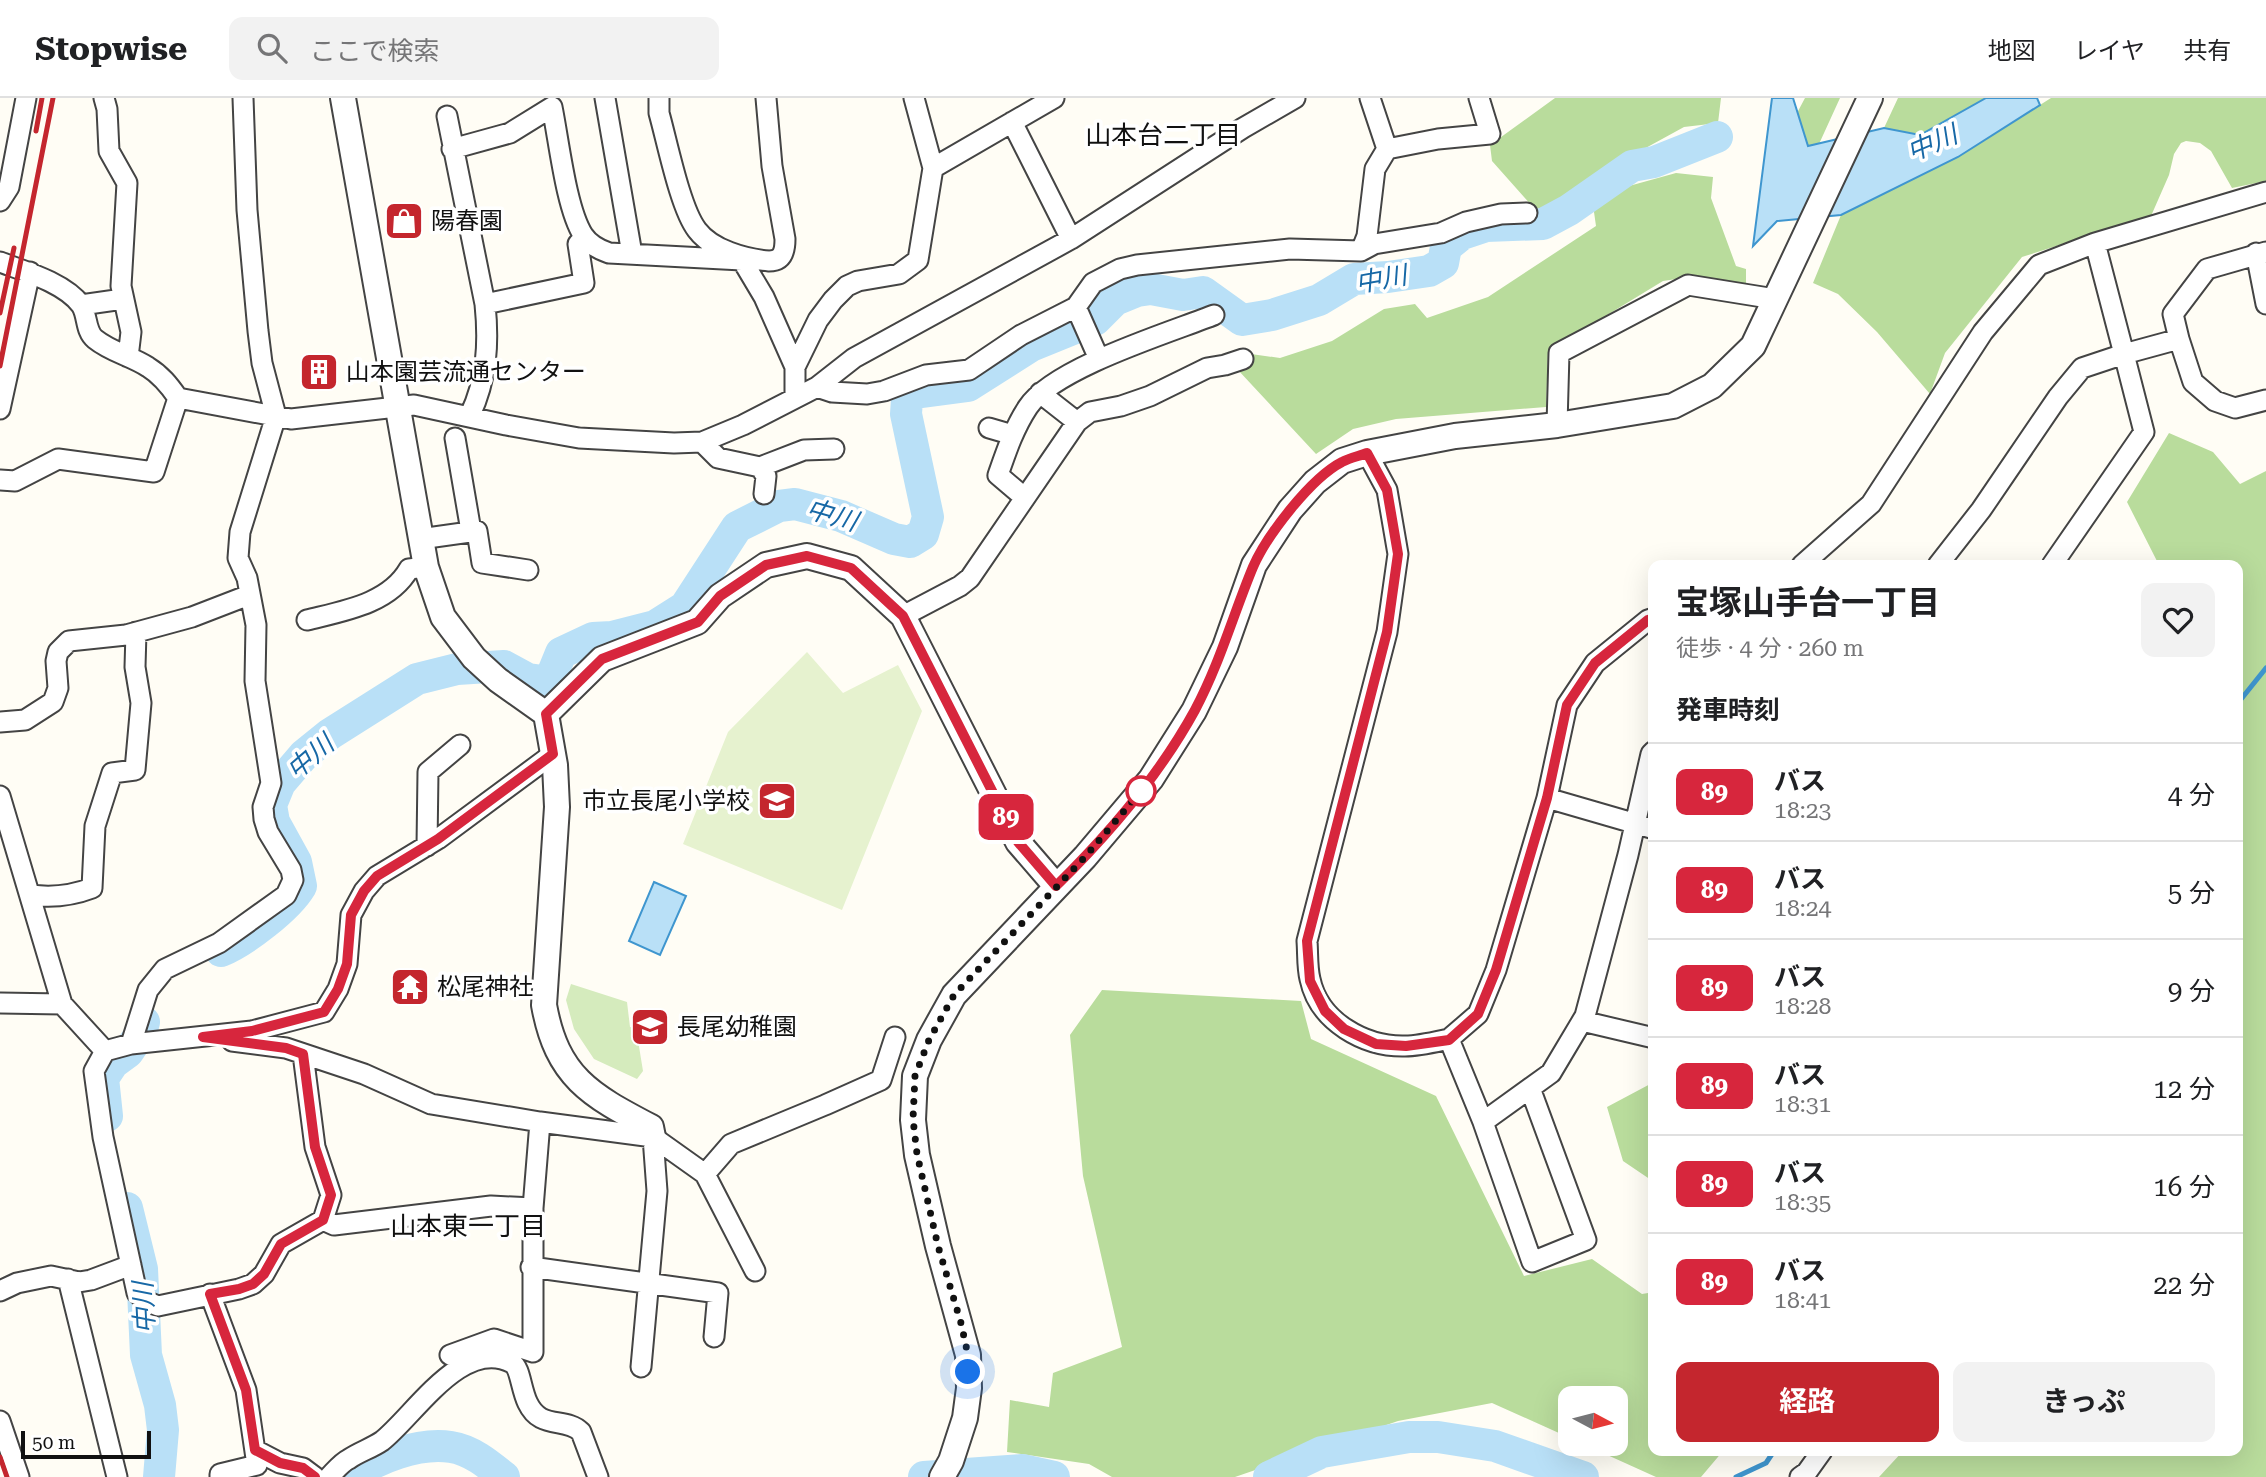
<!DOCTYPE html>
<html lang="ja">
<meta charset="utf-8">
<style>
body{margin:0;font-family:"Roboto Serif","Noto Sans JP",serif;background:#f2f2f2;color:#202124;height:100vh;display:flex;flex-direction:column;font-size:26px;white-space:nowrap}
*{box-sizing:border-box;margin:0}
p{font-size:23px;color:#757577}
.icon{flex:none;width:38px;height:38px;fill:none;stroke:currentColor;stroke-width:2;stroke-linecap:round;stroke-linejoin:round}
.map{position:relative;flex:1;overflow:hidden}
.drawer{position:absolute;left:1648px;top:462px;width:595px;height:896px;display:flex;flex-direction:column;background:#fff;border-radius:14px;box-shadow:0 7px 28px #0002}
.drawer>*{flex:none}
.badge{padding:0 14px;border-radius:10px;font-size:24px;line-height:46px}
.needle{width:46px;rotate:97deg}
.tools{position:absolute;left:1558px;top:1288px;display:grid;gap:14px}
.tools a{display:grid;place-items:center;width:70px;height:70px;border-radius:14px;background:#fff;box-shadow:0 7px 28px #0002;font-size:35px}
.scale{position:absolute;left:21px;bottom:18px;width:130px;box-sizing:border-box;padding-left:7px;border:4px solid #111;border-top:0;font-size:19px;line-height:24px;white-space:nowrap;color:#111;-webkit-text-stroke:5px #fff;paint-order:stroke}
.you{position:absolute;width:35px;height:35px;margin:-18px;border:5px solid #fff;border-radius:50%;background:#1a73e8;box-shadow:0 0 0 10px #1a73e833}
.map>.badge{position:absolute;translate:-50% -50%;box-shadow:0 0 0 4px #fff}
h2{padding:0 28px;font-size:26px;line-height:63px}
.round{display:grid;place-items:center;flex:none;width:74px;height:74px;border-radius:14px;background:#f2f2f2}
.head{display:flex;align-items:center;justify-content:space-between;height:119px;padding:0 28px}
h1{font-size:33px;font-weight:700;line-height:52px}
.action{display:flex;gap:14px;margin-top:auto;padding:14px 28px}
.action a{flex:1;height:80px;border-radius:14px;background:#c4262e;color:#fff;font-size:28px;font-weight:700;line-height:80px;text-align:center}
.action a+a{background:#f2f2f2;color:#202124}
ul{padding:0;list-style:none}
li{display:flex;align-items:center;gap:21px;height:98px;padding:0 28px;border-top:2px solid #e0e0e0}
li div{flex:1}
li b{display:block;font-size:26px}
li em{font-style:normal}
li .badge{min-width:77px;font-weight:700;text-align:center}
header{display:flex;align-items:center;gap:42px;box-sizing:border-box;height:98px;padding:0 35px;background:#fff;border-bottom:2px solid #e0e0e0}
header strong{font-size:33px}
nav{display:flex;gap:38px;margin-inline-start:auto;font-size:24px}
.search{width:490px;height:63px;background:#f2f2f2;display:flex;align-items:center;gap:18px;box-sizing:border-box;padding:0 24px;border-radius:14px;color:#757577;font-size:26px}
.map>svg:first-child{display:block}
</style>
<header>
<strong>Stopwise</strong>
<div class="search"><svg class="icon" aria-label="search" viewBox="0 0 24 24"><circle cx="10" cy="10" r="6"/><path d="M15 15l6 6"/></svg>ここで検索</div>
<nav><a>地図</a><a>レイヤ</a><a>共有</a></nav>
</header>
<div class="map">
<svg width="2266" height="1379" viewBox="0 0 2266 1379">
<rect width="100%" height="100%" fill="#fffdf5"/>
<path fill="#d5ebbd" d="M 571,886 L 627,904 L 630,929 L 636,930 L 643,973 L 637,981 L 594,961 L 574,931 L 566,902 Z"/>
<path fill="#b9dc9c" d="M 1555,0 L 1721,0 L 1718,25 L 1684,29 L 1611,69 L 1550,114 L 1533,109 L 1492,63 L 1490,47 Z
M 1805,0 L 1840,0 L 1819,46 L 1807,48 L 1797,15 Z
M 1898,0 L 1986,0 L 1920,37 L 1884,30 Z
M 2051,0 L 2266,0 L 2266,83 L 2232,90 L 2211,53 L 2200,45 L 2186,43 L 2181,45 L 2174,56 L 2169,77 L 2151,118 L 2022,159 L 1945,255 L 1930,296 L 1877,234 L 1838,196 L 1813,185 L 1841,117 L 1958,59 Z
M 1676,75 L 1713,79 L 1711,100 L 1736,168 L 1746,171 L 1746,186 L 1696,178 L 1663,183 L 1548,253 L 1546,309 L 1396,321 L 1353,331 L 1316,356 L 1238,272 L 1251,256 L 1280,260 L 1332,243 L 1384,211 L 1415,206 L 1427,220 L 1488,199 L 1596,128 L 1593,107 L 1629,88 Z
M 2169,335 L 2213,354 L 2240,386 L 2266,373 L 2266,1379 L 1879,1379 L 1903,1353 L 2238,1353 L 2238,467 L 2159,467 L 2127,404 Z
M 1102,892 L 1301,903 L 1311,941 L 1436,998 L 1524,1178 L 1592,1161 L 1642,1196 L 1654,1194 L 1654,1353 L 1723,1353 L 1701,1379 L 1656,1379 L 1583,1346 L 1615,1346 L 1615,1300 L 1570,1300 L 1570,1340 L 1492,1305 L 1398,1323 L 1235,1379 L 1112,1379 L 1089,1366 L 1007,1354 L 1010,1302 L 1049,1309 L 1053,1275 L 1122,1249 L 1083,1078 L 1070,937 Z
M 1654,984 L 1654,1084 L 1623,1063 L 1607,1009 Z"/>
<path fill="#e6f2cf" d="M 807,554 L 843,595 L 898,567 L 922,613 L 842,812 L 683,746 L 728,634 Z"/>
<path fill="#b9e0f7" stroke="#3f96cf" stroke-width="2" d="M 1772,0 L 1793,0 L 1808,48 L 1884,30 L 1920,37 L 1986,0 L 2037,0 L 2040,7 L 1958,59 L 1841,117 L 1777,123 L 1753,148 Z
M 654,784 L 686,798 L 660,857 L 629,843 Z"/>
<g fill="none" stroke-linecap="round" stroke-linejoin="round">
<path stroke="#3f96cf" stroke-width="5" d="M 2238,605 L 2266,570
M 1736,1379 L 1766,1365 L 1774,1353"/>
<path stroke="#b9e0f7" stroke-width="32" d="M 221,853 C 245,843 288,810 301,788 L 296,764 L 274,724 L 271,707 L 280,685 L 304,657 L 330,636 L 417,581 L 457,571 L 504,568 L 528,581 L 543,583 L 552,577 L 561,555 L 593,540 L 612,539 L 655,528 L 685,509 L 737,429 L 779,408 L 795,406 L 841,418 L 894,441 L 910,444 L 923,436 L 928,419 L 906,316 L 907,301 L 915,295 L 968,288 L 1031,248 L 1095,222 L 1115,202 L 1137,193 L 1151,191 L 1183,197 L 1203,194 L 1242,222 L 1272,217 L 1319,202 L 1354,181 L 1388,179 L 1429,173 L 1443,165 L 1446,149 L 1462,136 L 1486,128 L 1543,126 L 1569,112 L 1632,68 L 1654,64 L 1717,39
M 107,1018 L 103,980 L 113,965 L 128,954 L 141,935 L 144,924
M 127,1110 L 142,1171 L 146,1257 L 160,1307 L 163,1332 L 159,1379
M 351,1379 C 376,1360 419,1344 451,1349 C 471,1352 488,1366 504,1379
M 924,1379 L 1022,1372 L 1054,1379
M 1269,1379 L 1322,1354 L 1409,1339 L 1438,1339 L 1495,1348 L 1583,1379"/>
<g stroke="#444" stroke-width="23">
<path id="minor" d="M 104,0 L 107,11 L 109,53 L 127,85 L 121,188 L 131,234 L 128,259
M 605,0 L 632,156
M 659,0 L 659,15 C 667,43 680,110 697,132 C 712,152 745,161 769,163 C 783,163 785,153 785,141 L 772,68 L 766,0
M 1370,0 L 1387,51
M 447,18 L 485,206 C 489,245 487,281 470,317
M 1012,24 L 1071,141
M 452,51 L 510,35 L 552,9 C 559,43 566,110 583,137 C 589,146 600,152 609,155 L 742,162 L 764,199 L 795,269
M 933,70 L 1054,0
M 2266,94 L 2095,145 L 2124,256 L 2179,241 L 2173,216 L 2207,171 L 2266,154
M 0,103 L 9,89 L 26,0
M 1361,153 L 1367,138 L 1375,71 L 1387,51 L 1438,41 L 1490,36 L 1479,0
M 2256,155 L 2266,206
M 0,164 C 24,173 65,185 81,207 C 88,217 85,233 95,241 C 111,254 131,258 148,269 C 161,277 169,287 178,300 L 291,321 L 414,307 L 506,327 L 579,340 L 674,345 L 702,344 L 718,360 L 760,369 L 766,378 L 764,396
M 485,206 L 584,185 L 578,146 L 584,140
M 81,207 L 123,201
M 1076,209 L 1099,261
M 2179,241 L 2193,284 L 2215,303 L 2235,310 L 2266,302
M 817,289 L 832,294 L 867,296 L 884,293 L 926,277 L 969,272 L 1021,237 L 1076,209 L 1093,185 L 1120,171 L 1137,167 L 1290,151 L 1361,153 L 1374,146 L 1441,135 L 1466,124 L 1501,116 L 1527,115
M 1040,295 L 1077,324
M 795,300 L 795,269 L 818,222 L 833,202 L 847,188 L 858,183 L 899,176 L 918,162 L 933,70 L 914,0
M 0,311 L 30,174
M 1557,327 L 1559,255 L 1688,187 L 1775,201
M 989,330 L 1013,337
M 455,340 L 471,433
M 702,344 L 743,327 L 817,289 L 854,260 L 1071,141 L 1243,30 L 1295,0
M 1367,355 L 1387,392 L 1398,456 L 1387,534 L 1307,843 C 1308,856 1307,869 1310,881 C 1319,924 1365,949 1405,948 C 1419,948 1435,944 1449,941
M 760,369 L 804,352 L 834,351
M 0,382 L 15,383 L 58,361 L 154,374 L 178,300
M 1025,400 L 998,377 C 1006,354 1014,330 1028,309 C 1054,270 1168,235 1214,217
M 420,441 L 477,433 L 482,465 L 528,472
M 1802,467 L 1871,406 L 1983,234 L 2039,167 L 2095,145
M 1938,467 L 1981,412 L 2058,299 L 2082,270 L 2124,256 L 2144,334 L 2052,467
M 903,518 L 960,488 L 970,480 L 1077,324 L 1090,314 L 1121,308 L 1150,298 L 1207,270 L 1225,267 L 1243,261
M 307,522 C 343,513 389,506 409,471 L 426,469
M 0,624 L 25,622 L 53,604 L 58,590 L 56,563 L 58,554 L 69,543 L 126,537 L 192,519 L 249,497
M 0,698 L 62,906 L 105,953 L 94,973 L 103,1039 L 137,1195 L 146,1203 L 158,1208 L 239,1191 L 253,1186 L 264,1176 L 281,1146 L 323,1122 L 334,1127 L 491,1108 L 533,1110 L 540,1024 L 653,1039 L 705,1076 L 755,1173
M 1547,700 L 1654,731
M 427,748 L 428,674 L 460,647
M 31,797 C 53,800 71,798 92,790 L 95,728 L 112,675 L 135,672 L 141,605 L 135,569 L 136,534
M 0,905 L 62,906
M 1582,923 L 1654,940
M 232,943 L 286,950 L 364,976 L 431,1006 L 540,1024
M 131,946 L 252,933 L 324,914 L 338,891 L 347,866 L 351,817 L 364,793 L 377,778 L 438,741 L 553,656
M 105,953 L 131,946 L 148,892 L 165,871 L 219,845 L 286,797 L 293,782 L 291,772 L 268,734 L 264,721 L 263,709 L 271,685 L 255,583 L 256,527 L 247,480 L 238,460 L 240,434 L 276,318 L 262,265 L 258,233 L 247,112 L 243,0
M 303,956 L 315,1049 L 331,1097 L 323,1122
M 1530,990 L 1586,1142 L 1532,1164 L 1483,1024 L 1551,975 L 1585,918 L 1628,757 L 1651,656 L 1654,653
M 1483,1024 L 1449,941 L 1478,916 L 1496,872 L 1547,700 L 1567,607 L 1595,565 L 1648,522 L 1654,520
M 705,1076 L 731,1046 L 825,1007 L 881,982 L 895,939
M 531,1169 L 718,1195 L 714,1239
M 68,1181 L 117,1379
M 0,1193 L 17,1185 L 51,1178 L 79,1184 L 91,1182 L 131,1167
M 210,1196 L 246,1292 L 257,1367 L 220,1376 L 220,1379
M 450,1257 L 494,1241 L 533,1254 L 533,1110
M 641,1269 L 657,1093 L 653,1039
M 0,1323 L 19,1379
M 255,1352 L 280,1365 L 303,1370 L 315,1379
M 329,1379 C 335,1373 341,1365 349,1361 C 359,1354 372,1350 382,1343 C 414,1318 463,1238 512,1265 C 524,1272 519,1308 541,1320 C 554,1327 570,1323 581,1334 L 598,1379
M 1800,1379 L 1807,1374 L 1822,1353"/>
</g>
<g stroke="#444" stroke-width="28">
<path id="tertiary" d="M 343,0 L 426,469 L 443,519 L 474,560 L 498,582 L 546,616 L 602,561 L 697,524 L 720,498 L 766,467 L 807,458 L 851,470 L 903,518 L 1018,744 L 1056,788
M 546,616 L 555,667 L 557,709 L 544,907 C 557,979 590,997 651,1029 L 653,1039
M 942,1379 L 951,1363 L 965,1320 L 969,1290 L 968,1257 L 938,1148 L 917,1057 L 913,1022 L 915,978 L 929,942 L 954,897 L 1085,759 L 1151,681 L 1194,613 L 1225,549 L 1254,467 L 1290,412 L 1315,384 L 1342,363 L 1367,355 L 1455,338 L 1557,327 L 1673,308 L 1712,288 L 1753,248 L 1870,0"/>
</g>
<use href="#minor" stroke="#fff" stroke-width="19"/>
<use href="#tertiary" stroke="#fff" stroke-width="24"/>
<path stroke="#c4262e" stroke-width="5" d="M 36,33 L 42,0
M 0,215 L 14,150
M 0,268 L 53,0
M 0,1359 L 7,1379"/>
</g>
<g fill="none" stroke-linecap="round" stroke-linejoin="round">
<g stroke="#fff" stroke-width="16">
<path id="line" d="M 315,1379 L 303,1370 L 280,1365 L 255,1352 L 246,1292 L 210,1196 L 239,1191 L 253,1186 L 264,1176 L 281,1146 L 323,1122 L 331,1097 L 315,1049 L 303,956 L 286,950 L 203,939 L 252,933 L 324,914 L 338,891 L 347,866 L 351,817 L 364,793 L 377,778 L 438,741 L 553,656 L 546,616 L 602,561 L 698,524 L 720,498 L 766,467 L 807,458 L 851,470 L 903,518 L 1018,744 L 1056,788 C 1109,736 1159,678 1195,612 C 1220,565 1233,517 1253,469 C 1267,437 1311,380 1342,364 C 1349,360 1359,358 1367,355 L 1387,392 L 1398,456 L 1387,534 L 1307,843 L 1310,883 L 1325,913 L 1344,931 L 1376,946 L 1406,948 L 1449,942 L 1478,916 L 1496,872 L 1547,700 L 1567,607 L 1595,565 L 1648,522 L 1654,520"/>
</g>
<use href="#line" stroke="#d7263d" stroke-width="10"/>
<path stroke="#111" stroke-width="7" stroke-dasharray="0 12.6" d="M 968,1274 L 968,1257 L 961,1225 L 938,1148 L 917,1056 L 913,1021 L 915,978 L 929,942 L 954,897 L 1085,759 L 1141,693"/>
</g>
<defs>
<g id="shop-square" transform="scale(2.0125)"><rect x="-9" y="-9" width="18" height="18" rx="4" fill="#c4262e" stroke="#fff"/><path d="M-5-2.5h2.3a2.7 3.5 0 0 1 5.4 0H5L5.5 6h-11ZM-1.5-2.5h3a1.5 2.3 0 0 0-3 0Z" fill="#fff"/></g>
<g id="building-square" transform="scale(2.0125)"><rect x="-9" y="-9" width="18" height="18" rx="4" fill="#c4262e" stroke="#fff"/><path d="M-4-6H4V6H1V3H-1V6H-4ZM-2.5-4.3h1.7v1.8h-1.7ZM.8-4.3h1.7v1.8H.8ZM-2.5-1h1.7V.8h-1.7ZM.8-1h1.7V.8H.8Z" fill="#fff"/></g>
<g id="school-square" transform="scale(2.0125)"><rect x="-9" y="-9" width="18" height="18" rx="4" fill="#c4262e" stroke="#fff"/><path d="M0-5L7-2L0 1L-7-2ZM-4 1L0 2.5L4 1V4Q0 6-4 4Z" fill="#fff"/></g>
<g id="temple-square" transform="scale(2.0125)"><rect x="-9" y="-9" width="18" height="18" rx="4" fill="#c4262e" stroke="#fff"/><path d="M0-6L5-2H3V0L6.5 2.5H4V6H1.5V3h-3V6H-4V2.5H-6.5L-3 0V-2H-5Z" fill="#fff"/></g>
</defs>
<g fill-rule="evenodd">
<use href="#shop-square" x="404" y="123"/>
<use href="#building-square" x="319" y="274"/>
<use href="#school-square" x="777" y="703"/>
<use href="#temple-square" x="410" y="889"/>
<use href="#school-square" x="650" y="929"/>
</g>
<circle fill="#fff" stroke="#d7263d" stroke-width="3.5" cx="1141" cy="693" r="14"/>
<g text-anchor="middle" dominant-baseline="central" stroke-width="7" stroke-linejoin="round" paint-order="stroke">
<g font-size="24" fill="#111" stroke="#fff" text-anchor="start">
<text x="431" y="123">陽春園</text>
<text x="346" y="274">山本園芸流通センター</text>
<text x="750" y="703" text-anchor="end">市立長尾小学校</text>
<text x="437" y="889">松尾神社</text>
<text x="677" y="929">長尾幼稚園</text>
</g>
<g font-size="26" fill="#111" stroke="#fff">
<text x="1163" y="37">山本台二丁目</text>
<text x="468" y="1128">山本東一丁目</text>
</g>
<g font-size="26" font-style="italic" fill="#1768a6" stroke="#fff">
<text transform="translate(1932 45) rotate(-23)">中川</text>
<text transform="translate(1381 181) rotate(-10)">中川</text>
<text transform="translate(832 417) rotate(16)">中川</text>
<text transform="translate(310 659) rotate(-41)">中川</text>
<text transform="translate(144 1210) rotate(-93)">中川</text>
</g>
</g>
</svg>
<div class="tools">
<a><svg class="needle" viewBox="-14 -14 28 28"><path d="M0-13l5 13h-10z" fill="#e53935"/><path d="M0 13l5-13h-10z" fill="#757577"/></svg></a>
</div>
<div class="scale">50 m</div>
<div class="you" style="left:968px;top:1274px"></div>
<b class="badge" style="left:1006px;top:719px;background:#d7263d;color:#fff">89</b>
<section class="drawer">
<div class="head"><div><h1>宝塚山手台一丁目</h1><p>徒歩 · 4 分 · 260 m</p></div><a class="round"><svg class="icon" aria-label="heart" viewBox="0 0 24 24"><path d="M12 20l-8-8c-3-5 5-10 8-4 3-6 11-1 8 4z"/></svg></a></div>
<h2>発車時刻</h2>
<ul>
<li><span class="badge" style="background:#d7263d;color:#fff">89</span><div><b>バス</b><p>18:23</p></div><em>4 分</em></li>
<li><span class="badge" style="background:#d7263d;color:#fff">89</span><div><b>バス</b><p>18:24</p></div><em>5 分</em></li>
<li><span class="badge" style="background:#d7263d;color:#fff">89</span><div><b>バス</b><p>18:28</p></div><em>9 分</em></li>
<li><span class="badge" style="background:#d7263d;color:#fff">89</span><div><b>バス</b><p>18:31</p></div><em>12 分</em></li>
<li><span class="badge" style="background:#d7263d;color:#fff">89</span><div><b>バス</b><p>18:35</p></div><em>16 分</em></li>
<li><span class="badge" style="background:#d7263d;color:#fff">89</span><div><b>バス</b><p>18:41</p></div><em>22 分</em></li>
</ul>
<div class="action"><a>経路</a><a>きっぷ</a></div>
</section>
</div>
